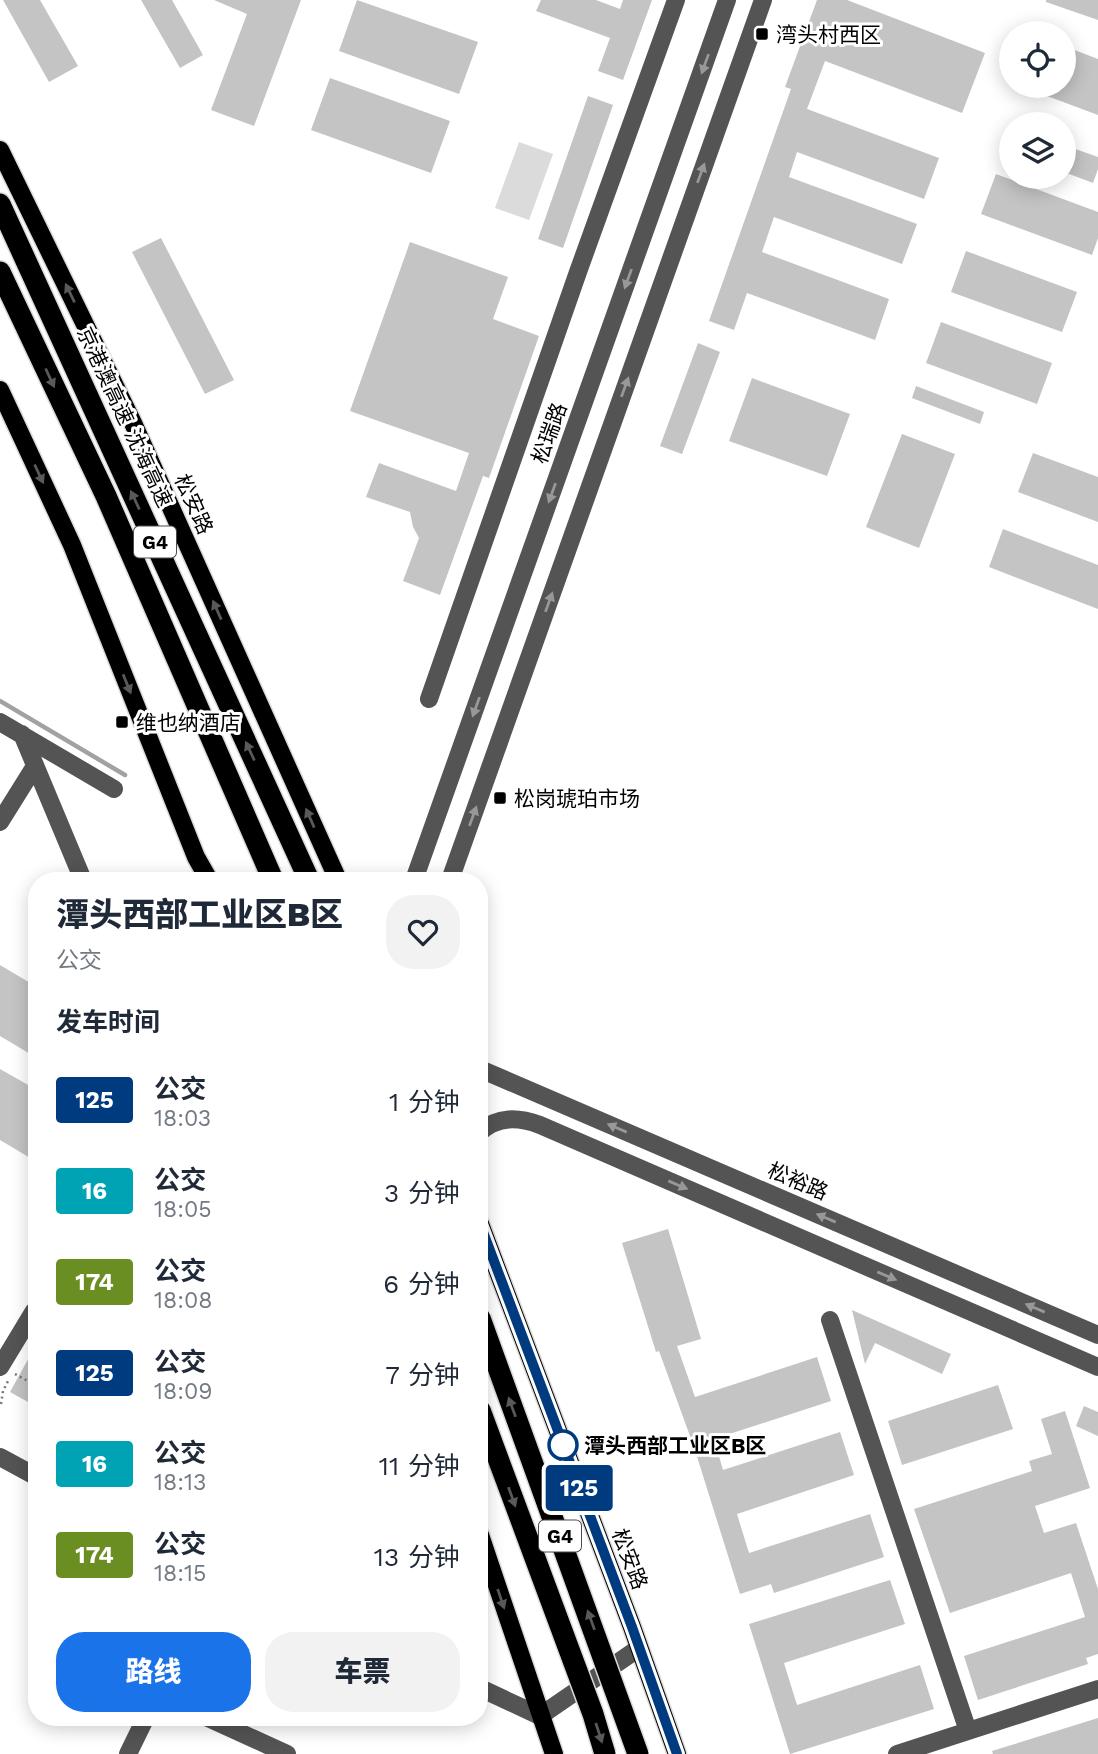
<!DOCTYPE html>
<html lang="zh">
<meta charset="utf-8">
<style>
body{margin:0;font-family:"Work Sans","Noto Sans SC",sans-serif;background:#f2f2f3;color:#1f2937;height:100vh;display:flex;flex-direction:column;font-size:26px;white-space:nowrap}
*{box-sizing:border-box;margin:0}
p{font-size:23px;color:#747a83}
.icon{flex:none;width:38px;height:38px;fill:none;stroke:currentColor;stroke-width:2;stroke-linecap:round;stroke-linejoin:round}
.map{position:relative;flex:1;overflow:hidden}
.side{position:absolute;left:28px;top:872px;width:460px;height:854px;display:flex;flex-direction:column;background:#fff;border-radius:28px;box-shadow:0 4px 18px #0003}
.side>*{flex:none}
.badge{padding:0 14px;border-radius:5px;font-size:24px;line-height:46px}
.tools{position:absolute;left:999px;top:21px;display:grid;gap:14px}
.tools a{display:grid;place-items:center;width:77px;height:77px;border-radius:50%;background:#fff;box-shadow:0 4px 18px #0003;font-size:35px}
.map>.badge{position:absolute;translate:-50% -50%;box-shadow:0 0 0 4px #fff}
h2{padding:0 28px;font-size:26px;line-height:63px}
.round{display:grid;place-items:center;flex:none;width:74px;height:74px;border-radius:28px;background:#f2f2f3}
.summary{display:flex;align-items:center;justify-content:space-between;height:119px;padding:0 28px}
h1{font-size:33px;font-weight:800;line-height:52px}
.primary-button{display:flex;gap:14px;margin-top:auto;padding:14px 28px}
.primary-button a{flex:1;height:80px;border-radius:28px;background:#1a73e8;color:#fff;font-size:28px;font-weight:800;line-height:80px;text-align:center}
.primary-button a+a{background:#f2f2f3;color:#1f2937}
ul{padding:0;list-style:none}
li{display:flex;align-items:center;gap:21px;height:91px;padding:0 28px}
li div{flex:1}
li b{display:block;font-size:26px}
li em{font-style:normal}
li .badge{min-width:77px;font-weight:700;text-align:center}
.map>svg:first-child{display:block}
</style>
<div class="map">
<svg width="1098" height="1754" viewBox="0 0 1098 1754">
<rect width="100%" height="100%" fill="#fff"/>
<path fill="#dbdbdb" d="M 519,142 L 553,154 L 529,220 L 495,208 Z"/>
<g fill="none" stroke-linecap="round" stroke-linejoin="round">
<path stroke="#a2a2a2" stroke-width="4.5" d="M 0,701 L 125,775"/>
</g>
<path fill="#c4c4c4" d="M 3,0 L 40,0 L 78,66 L 49,82 Z
M 141,0 L 172,0 L 203,55 L 180,68 Z
M 214,0 L 301,0 L 254,126 L 211,110 L 247,14 Z
M 357,0 L 478,42 L 459,94 L 339,51 Z
M 541,0 L 596,0 L 620,9 L 623,0 L 652,0 L 623,80 L 598,71 L 610,38 L 536,11 Z
M 817,0 L 847,0 L 985,53 L 962,113 L 825,61 L 807,109 L 939,158 L 924,199 L 797,152 L 789,177 L 917,224 L 902,264 L 774,217 L 762,252 L 889,299 L 875,340 L 747,293 L 734,330 L 709,321 L 791,89 L 785,87 Z
M 1046,0 L 1098,0 L 1098,20 L 1046,2 Z
M 1064,46 L 1098,59 L 1098,115 L 1023,87 L 1064,86 Z
M 330,78 L 450,121 L 431,173 L 311,130 Z
M 588,96 L 613,105 L 563,248 L 538,239 Z
M 1064,145 L 1098,157 L 1098,169 L 1093,183 L 1064,172 Z
M 996,174 L 1098,212 L 1098,238 L 1092,255 L 981,214 Z
M 161,238 L 234,380 L 205,394 L 132,252 Z
M 410,242 L 508,277 L 493,319 L 539,336 L 489,478 L 483,476 L 440,595 L 403,581 L 419,538 L 413,527 L 410,512 L 366,497 L 379,463 L 456,491 L 469,453 L 350,411 Z
M 966,251 L 1077,292 L 1062,332 L 951,292 Z
M 941,322 L 1052,363 L 1037,404 L 926,363 Z
M 698,343 L 720,352 L 682,454 L 660,446 Z
M 752,378 L 850,414 L 827,476 L 729,441 Z
M 916,386 L 984,412 L 980,424 L 912,398 Z
M 902,434 L 955,454 L 919,548 L 866,527 Z
M 1033,453 L 1098,477 L 1098,522 L 1018,492 Z
M 1003,529 L 1098,565 L 1098,609 L 989,567 Z
M 0,965 L 37,987 L 37,1058 L 0,1036 Z
M 0,1069 L 37,1090 L 37,1162 L 0,1140 Z
M 668,1229 L 701,1339 L 677,1346 L 695,1397 L 817,1357 L 831,1401 L 714,1439 L 723,1470 L 840,1432 L 854,1475 L 737,1514 L 749,1553 L 870,1514 L 884,1557 L 774,1593 L 771,1584 L 740,1594 L 694,1447 L 659,1351 L 656,1352 L 622,1243 Z
M 852,1310 L 951,1354 L 942,1374 L 875,1343 L 865,1364 Z
M 37,1343 L 37,1407 L 10,1392 Z
M 998,1385 L 1013,1429 L 902,1465 L 888,1421 Z
M 1084,1406 L 1098,1412 L 1098,1436 L 1076,1426 Z
M 1065,1411 L 1090,1488 L 1035,1506 L 1044,1533 L 1076,1523 L 1098,1589 L 1098,1654 L 1086,1658 L 1088,1664 L 978,1700 L 964,1656 L 1085,1617 L 1071,1573 L 950,1613 L 914,1509 L 1032,1471 L 1029,1461 L 1052,1454 L 1041,1419 Z
M 890,1580 L 905,1624 L 784,1663 L 797,1705 L 920,1665 L 934,1709 L 790,1754 L 749,1624 Z
M 1098,1718 L 1098,1754 L 993,1754 L 992,1751 Z"/>
<g fill="none" stroke-linecap="round" stroke-linejoin="round">
<g stroke="#dbdbdb" stroke-width="21">
<path id="major" d="M 0,150 L 133,423 L 338,880
M 0,390 L 72,545 L 196,857 L 209,880
M 480,1224 L 632,1627 L 677,1754
M 480,1535 L 554,1754"/>
</g>
<g stroke="#dbdbdb" stroke-width="24">
<path id="highway" d="M 0,204 L 309,880
M 0,272 L 106,496 L 273,880"/>
</g>
<path stroke="#767676" stroke-width="2.5" stroke-dasharray="2 3.5" stroke-linecap="butt" d="M 15,1374 L 37,1386
M 1,1404 L 3,1391 L 8,1381"/>
<path stroke="#545454" stroke-width="18" d="M 429,699 L 578,272 L 676,0
M 0,722 L 114,789
M 22,734 L 83,880
M 0,822 L 35,766
M 414,880 L 727,0
M 450,880 L 763,0
M 480,1069 L 1098,1335
M 480,1132 C 498,1116 518,1117 540,1125 L 1098,1367
M 830,1320 L 968,1731
M 0,1367 L 34,1311 L 37,1313
M 0,1457 L 37,1477
M 480,1688 L 540,1716 L 639,1648
M 206,1717 L 287,1754
M 128,1754 L 146,1717
M 897,1754 L 1098,1689"/>
<use href="#major" stroke="#000" stroke-width="18"/>
<use href="#highway" stroke="#000" stroke-width="21"/>
<g stroke="#dbdbdb" stroke-width="24" stroke-linecap="butt">
<path id="highway-bridge" d="M 480,1318 L 638,1754
M 480,1410 L 593,1714 L 605,1754"/>
</g>
<use href="#highway-bridge" stroke="#000" stroke-width="21"/>
</g>
<defs><path id="oneway-solid" d="M-6-.8H1V-3.2L6.5 0L1 3.2V.8H-6Z" transform="scale(1.75)"/></defs>
<g fill="#989898">
<use href="#oneway-solid" transform="translate(705 64) rotate(110)"/>
<use href="#oneway-solid" transform="translate(701 173) rotate(-70)"/>
<use href="#oneway-solid" transform="translate(628 279) rotate(110)"/>
<use href="#oneway-solid" transform="translate(625 387) rotate(-70)"/>
<use href="#oneway-solid" transform="translate(552 493) rotate(110)"/>
<use href="#oneway-solid" transform="translate(549 602) rotate(-70)"/>
<use href="#oneway-solid" transform="translate(476 707) rotate(110)"/>
<use href="#oneway-solid" transform="translate(473 816) rotate(-70)"/>
<use href="#oneway-solid" transform="translate(617 1128) rotate(-157)"/>
<use href="#oneway-solid" transform="translate(678 1185) rotate(23)"/>
<use href="#oneway-solid" transform="translate(826 1218) rotate(-157)"/>
<use href="#oneway-solid" transform="translate(887 1276) rotate(23)"/>
<use href="#oneway-solid" transform="translate(1035 1308) rotate(-157)"/>
</g>
<g fill="#595959">
<use href="#oneway-solid" transform="translate(70 293) rotate(-116)"/>
<use href="#oneway-solid" transform="translate(50 378) rotate(65)"/>
<use href="#oneway-solid" transform="translate(39 474) rotate(65)"/>
<use href="#oneway-solid" transform="translate(135 500) rotate(-115)"/>
<use href="#oneway-solid" transform="translate(217 610) rotate(-114)"/>
<use href="#oneway-solid" transform="translate(127 684) rotate(68)"/>
<use href="#oneway-solid" transform="translate(250 751) rotate(-115)"/>
<use href="#oneway-solid" transform="translate(310 818) rotate(-114)"/>
<use href="#oneway-solid" transform="translate(512 1407) rotate(-110)"/>
<use href="#oneway-solid" transform="translate(512 1497) rotate(70)"/>
<use href="#oneway-solid" transform="translate(501 1599) rotate(71)"/>
<use href="#oneway-solid" transform="translate(591 1620) rotate(-110)"/>
<use href="#oneway-solid" transform="translate(599 1733) rotate(72)"/>
</g>
<g fill="none" stroke-linecap="round" stroke-linejoin="round">
<g stroke="#fff" stroke-width="16">
<path id="line" d="M 480,1224 L 632,1627 L 677,1754"/>
</g>
<use href="#line" stroke="#003b80" stroke-width="10"/>
</g>
<g fill="#000" stroke="#fff" stroke-width="2.5">
<rect x="755" y="27" width="14" height="14" rx="3.5"/>
<rect x="115" y="715" width="14" height="14" rx="3.5"/>
<rect x="493" y="791" width="14" height="14" rx="3.5"/>
</g>
<circle fill="#fff" stroke="#003b80" stroke-width="3.5" cx="563" cy="1445" r="14"/>
<g text-anchor="middle" dominant-baseline="central" stroke-width="6" stroke-linejoin="round" paint-order="stroke">
<g fill="#fff" stroke="#4c4c4c" stroke-width="2">
<rect x="134" y="526.5" width="42" height="31" rx="5"/>
<rect x="539" y="1520.5" width="42" height="31" rx="5"/>
</g>
<g font-size="19" font-weight="bold" fill="#000">
<text x="155" y="542">G4</text>
<text x="560" y="1536">G4</text>
</g>
<g font-size="21" fill="#000" stroke="#fff" text-anchor="start">
<text x="776" y="34">湾头村西区</text>
<text x="136" y="722">维也纳酒店</text>
<text x="514" y="798">松岗琥珀市场</text>
</g>
<g font-size="21" fill="#000" stroke="#fff">
<text transform="translate(125 417) rotate(65)">京港澳高速 沈海高速</text>
<text transform="translate(549 433) rotate(-70)">松瑞路</text>
<text transform="translate(194 504) rotate(66)">松安路</text>
<text transform="translate(798 1181) rotate(23)">松裕路</text>
<text transform="translate(630 1559) rotate(69)">松安路</text>
</g>
<g font-size="21" font-weight="bold" fill="#000" stroke="#fff" text-anchor="start">
<text x="584" y="1445">潭头西部工业区B区</text>
</g>
</g>
</svg>
<div class="tools">
<a><svg class="icon" aria-label="locate" viewBox="0 0 24 24"><circle cx="12" cy="12" r="6"/><path d="M12 2v4M12 18v4M2 12h4M18 12h4"/></svg></a>
<a><svg class="icon" aria-label="layers" viewBox="0 0 24 24"><path d="M12 4l9 5-9 5-9-5zM3 14l9 5 9-5"/></svg></a>
</div>
<b class="badge" style="left:579px;top:1488px;background:#003b80;color:#fff">125</b>
<section class="side">
<div class="summary"><div><h1>潭头西部工业区B区</h1><p>公交</p></div><a class="round"><svg class="icon" aria-label="heart" viewBox="0 0 24 24"><path d="M12 20l-8-8c-3-5 5-10 8-4 3-6 11-1 8 4z"/></svg></a></div>
<h2>发车时间</h2>
<ul>
<li><span class="badge" style="background:#003b80;color:#fff">125</span><div><b>公交</b><p>18:03</p></div><em>1 分钟</em></li>
<li><span class="badge" style="background:#00a3b4;color:#fff">16</span><div><b>公交</b><p>18:05</p></div><em>3 分钟</em></li>
<li><span class="badge" style="background:#6b8e23;color:#fff">174</span><div><b>公交</b><p>18:08</p></div><em>6 分钟</em></li>
<li><span class="badge" style="background:#003b80;color:#fff">125</span><div><b>公交</b><p>18:09</p></div><em>7 分钟</em></li>
<li><span class="badge" style="background:#00a3b4;color:#fff">16</span><div><b>公交</b><p>18:13</p></div><em>11 分钟</em></li>
<li><span class="badge" style="background:#6b8e23;color:#fff">174</span><div><b>公交</b><p>18:15</p></div><em>13 分钟</em></li>
</ul>
<div class="primary-button"><a>路线</a><a>车票</a></div>
</section>
</div>
